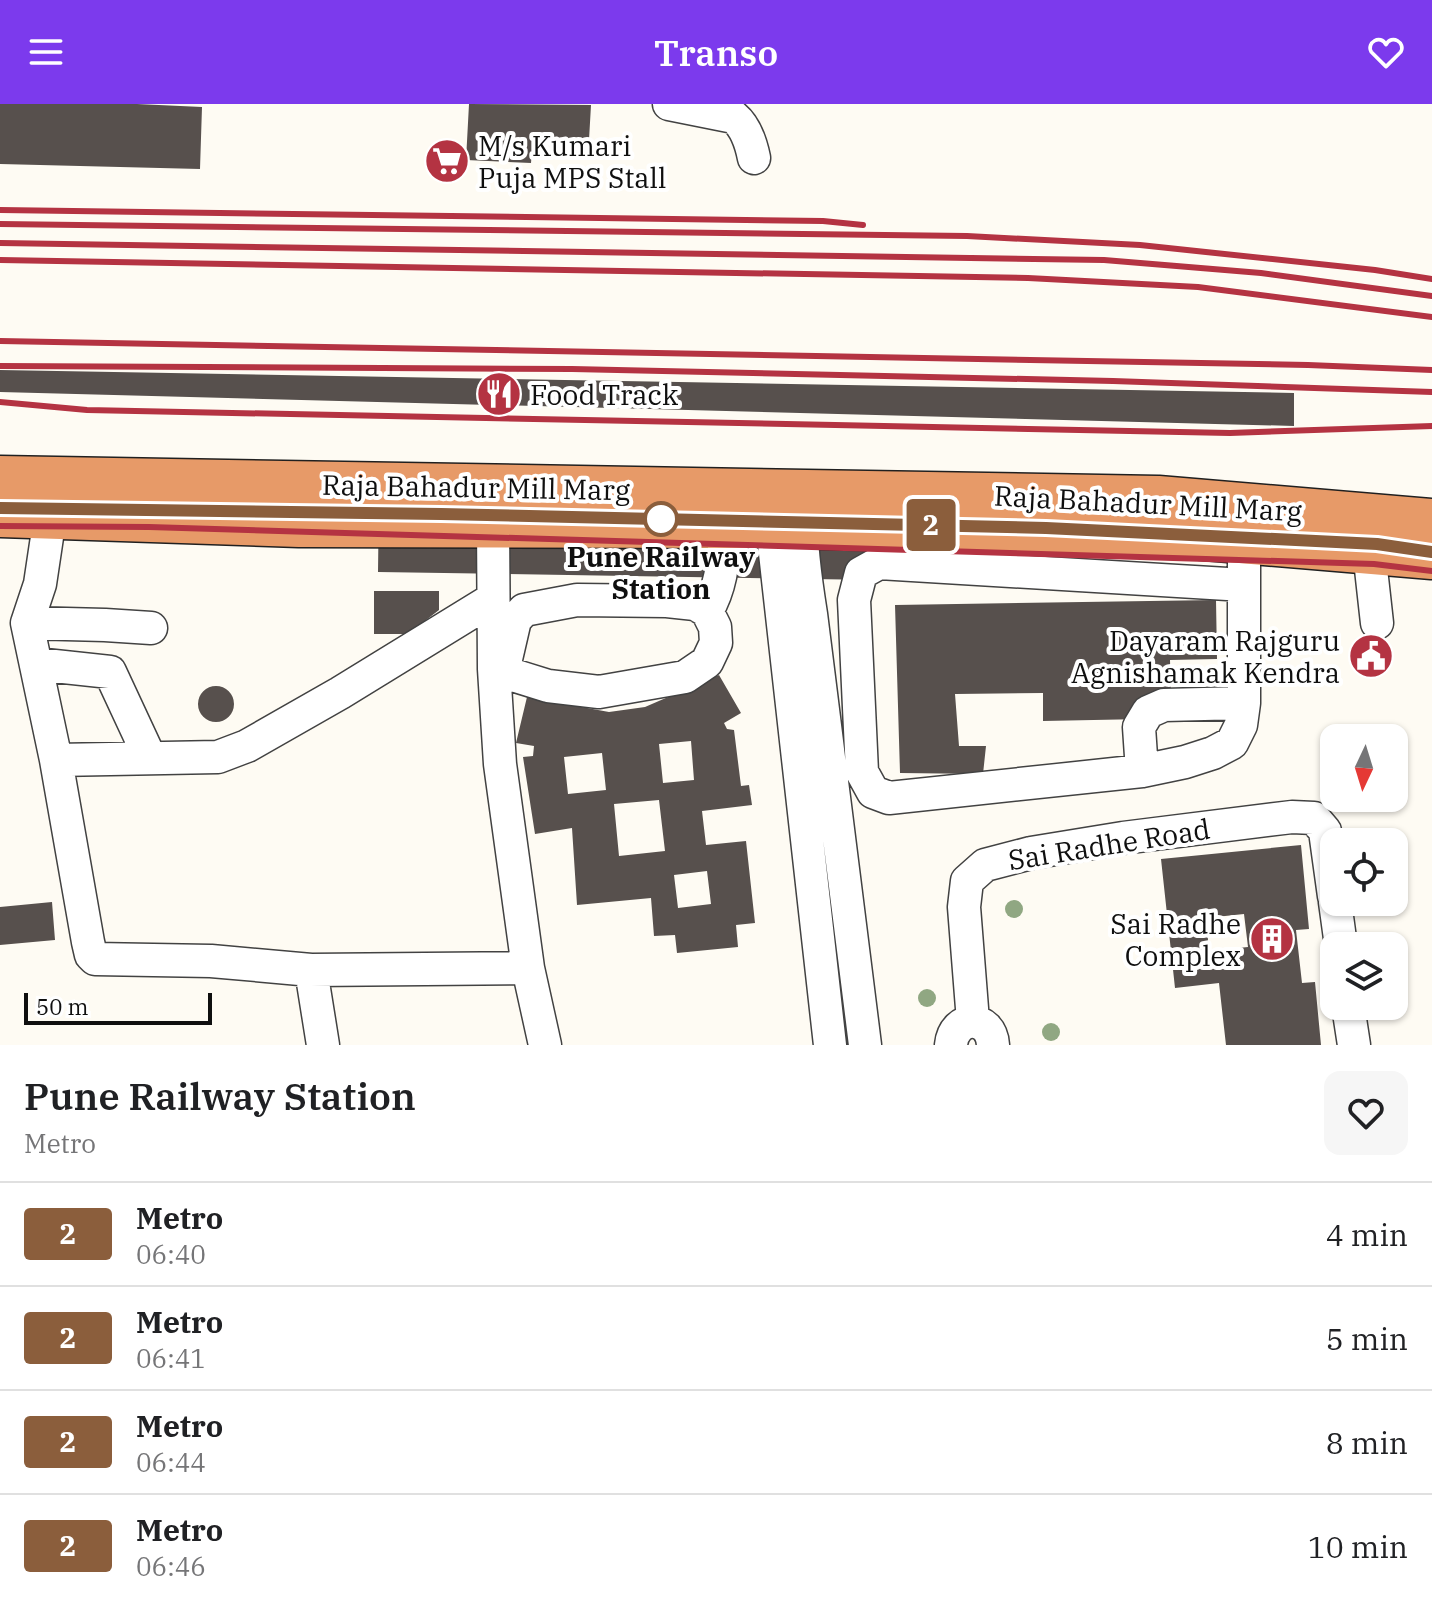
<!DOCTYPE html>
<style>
body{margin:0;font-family:"IBM Plex Serif",serif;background:#f6f6f6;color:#202124;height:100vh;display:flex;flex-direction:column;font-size:30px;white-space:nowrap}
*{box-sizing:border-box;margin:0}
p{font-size:26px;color:#757577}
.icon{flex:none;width:44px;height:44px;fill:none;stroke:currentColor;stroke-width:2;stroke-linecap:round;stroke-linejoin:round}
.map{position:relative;height:941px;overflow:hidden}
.side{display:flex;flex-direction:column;background:#fff;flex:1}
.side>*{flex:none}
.badge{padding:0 16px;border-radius:6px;font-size:28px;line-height:52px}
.needle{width:52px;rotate:184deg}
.fabs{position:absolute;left:1320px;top:620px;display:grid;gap:16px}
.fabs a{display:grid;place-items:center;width:88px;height:88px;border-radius:16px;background:#fff;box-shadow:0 2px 6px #0004;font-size:40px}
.scale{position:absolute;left:24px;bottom:20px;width:188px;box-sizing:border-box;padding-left:8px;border:4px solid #0f0f0f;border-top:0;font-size:22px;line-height:28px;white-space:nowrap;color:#0f0f0f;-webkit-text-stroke:6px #fff;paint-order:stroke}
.map>.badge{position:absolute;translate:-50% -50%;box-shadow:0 0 0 4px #fff}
.round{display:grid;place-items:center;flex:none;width:84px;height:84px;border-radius:16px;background:#f6f6f6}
.headline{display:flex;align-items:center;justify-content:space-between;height:136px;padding:0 24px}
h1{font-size:38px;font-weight:600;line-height:60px}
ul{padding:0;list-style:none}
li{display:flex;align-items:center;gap:24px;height:104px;padding:0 24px;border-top:2px solid #e0e0e0}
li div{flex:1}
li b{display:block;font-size:30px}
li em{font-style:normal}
li .badge{min-width:88px;font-weight:700;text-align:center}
header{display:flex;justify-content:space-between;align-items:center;height:104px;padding:0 24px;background:#7c3aed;color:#fff;font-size:36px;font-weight:600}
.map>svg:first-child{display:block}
</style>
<header><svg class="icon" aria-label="menu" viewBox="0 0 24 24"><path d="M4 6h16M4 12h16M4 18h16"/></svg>Transo<svg class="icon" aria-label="heart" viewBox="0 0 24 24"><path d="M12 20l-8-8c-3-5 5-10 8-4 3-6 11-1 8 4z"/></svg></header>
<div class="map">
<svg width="1432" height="941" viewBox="0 0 1432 941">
<rect width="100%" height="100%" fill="#fefbf3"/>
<path fill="#57504d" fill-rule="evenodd" d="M 0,0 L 137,0 L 202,3 L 200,65 L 0,60 Z
M 469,0 L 591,1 L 589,36 L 533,33 L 531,59 L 466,56 Z
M 0,266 L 1294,289 L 1294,322 L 0,288 Z
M 379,389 L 943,399 L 942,477 L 378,468 Z
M 374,487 L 439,487 L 439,506 L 408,530 L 374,530 Z
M 1216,496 L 1217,555 L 1170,556 L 1171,592 L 1144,615 L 1043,617 L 1043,589 L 955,590 L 959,642 L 986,642 L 983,670 L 900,669 L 895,501 Z
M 719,571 L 741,609 L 724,619 L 727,625 L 734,626 L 741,682 L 749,681 L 752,701 L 702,707 L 706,741 L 746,737 L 755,819 L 736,821 L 738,843 L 677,849 L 675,831 L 654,832 L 651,794 L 577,801 L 572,724 L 535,730 L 523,653 L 533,652 L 534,642 L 516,639 L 527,593 L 609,608 L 645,603 ZM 691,637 L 694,676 L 663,679 L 659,640 ZM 602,649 L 606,686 L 568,690 L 564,653 ZM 659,696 L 665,747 L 619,752 L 614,700 ZM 707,767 L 711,800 L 678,804 L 674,771 Z
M198 600a18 18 0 1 1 36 0a18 18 0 1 1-36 0Z
M 1301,741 L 1309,825 L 1296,826 L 1302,879 L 1315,878 L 1321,941 L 1226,941 L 1219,879 L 1175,884 L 1161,755 ZM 1244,810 L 1248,843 L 1209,847 L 1206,814 Z
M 52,798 L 55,836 L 0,841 L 0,803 Z"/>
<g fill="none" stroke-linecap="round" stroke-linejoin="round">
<g stroke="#424242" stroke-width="35">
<path id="minor" d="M 669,0 L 734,13 C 746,23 751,39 754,54
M 772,399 L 772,422 L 830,941
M 801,400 C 800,437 805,473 811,510 L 865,941
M 50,413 L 40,480 L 27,519 L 56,656 L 88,838 L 91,851 L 95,855 L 211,857 L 311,866 L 528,864
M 493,421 L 494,565 L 500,660 L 528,864 L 545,941
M 1244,437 L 1244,599 L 1241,621 L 1232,639 L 1213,649 L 1185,658 L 1142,667 L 889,694 L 873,688 L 862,668 L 854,496 L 861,469 L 879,459 L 1244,481
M 1369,447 L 1377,519
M 707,507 C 723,480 723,452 726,422
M 27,519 L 105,521 L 151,524
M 36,560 L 110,568 L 150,654
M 494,565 L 503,568 L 548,582 L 599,588 L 685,573 L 707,558 L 716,539 L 715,523 L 707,507 L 695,500 L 667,497 L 577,496 L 524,506 L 515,516 L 503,568
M 56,656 L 218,653 L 247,642 L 340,589 L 493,495
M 1142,667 L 1139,623 L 1148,608 L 1164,601 L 1244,599
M 1335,798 L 1341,842
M 311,866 L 323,941
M 1348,902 L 1354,941
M 973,917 L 964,803 L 967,777 L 985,761 L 1031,749 L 1123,734 L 1292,713 L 1314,714 L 1325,727 L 1334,792
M 951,941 C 954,910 991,910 993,941"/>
</g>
<g stroke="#202020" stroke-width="47">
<path id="highway" d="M 0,374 L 1158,394 L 1432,417
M 0,411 L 299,421 L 772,422 L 1157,430 L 1432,453"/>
</g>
<use href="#minor" stroke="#fff" stroke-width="32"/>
<use href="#highway" stroke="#e79a68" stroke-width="44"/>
<path stroke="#b43342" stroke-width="6" d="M 0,106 L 823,117 L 863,121
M 0,120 L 967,132 L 1140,141 L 1375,166 L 1432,175
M 0,139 L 1104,156 L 1261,169 L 1432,192
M 0,156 L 1028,174 L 1198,183 L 1432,213
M 0,237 L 1308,261 L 1432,266
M 0,262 L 572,265 L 1113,277 L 1432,288
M 0,298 L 87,306 L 1230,329 L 1432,322
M 0,405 L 441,410 L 1046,424 L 1377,440 L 1432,448
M 0,422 L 149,423 L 1374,460 L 1432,467"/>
</g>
<g fill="#90a782">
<circle cx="1014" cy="805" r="9"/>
<circle cx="927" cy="894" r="9"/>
<circle cx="1051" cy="928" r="9"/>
</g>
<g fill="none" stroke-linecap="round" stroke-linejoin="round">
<g stroke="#fff" stroke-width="18">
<path id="line" d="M 0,404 L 441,410 L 1046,424 L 1377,440 L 1432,448"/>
</g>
<use href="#line" stroke="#8b5e3c" stroke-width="12"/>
</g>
<defs>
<g id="supermarket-disc" transform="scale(2.3)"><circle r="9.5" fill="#b43342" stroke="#fff"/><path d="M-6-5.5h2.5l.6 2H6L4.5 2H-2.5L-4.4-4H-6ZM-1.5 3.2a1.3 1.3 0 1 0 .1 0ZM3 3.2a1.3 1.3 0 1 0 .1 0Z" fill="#fff"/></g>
<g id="restaurant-disc" transform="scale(2.3)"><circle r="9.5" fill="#b43342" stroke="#fff"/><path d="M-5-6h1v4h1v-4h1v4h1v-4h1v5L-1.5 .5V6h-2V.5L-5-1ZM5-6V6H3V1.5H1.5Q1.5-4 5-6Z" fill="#fff"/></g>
<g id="civic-disc" transform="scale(2.3)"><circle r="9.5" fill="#b43342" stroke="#fff"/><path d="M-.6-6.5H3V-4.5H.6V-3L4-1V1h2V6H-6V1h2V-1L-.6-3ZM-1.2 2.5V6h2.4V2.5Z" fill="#fff"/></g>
<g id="building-disc" transform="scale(2.3)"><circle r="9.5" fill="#b43342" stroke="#fff"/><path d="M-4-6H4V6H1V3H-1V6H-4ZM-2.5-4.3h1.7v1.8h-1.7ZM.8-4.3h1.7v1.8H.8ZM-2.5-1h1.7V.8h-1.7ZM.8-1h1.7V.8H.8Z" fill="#fff"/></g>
</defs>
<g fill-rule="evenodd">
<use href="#supermarket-disc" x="447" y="57"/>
<use href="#restaurant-disc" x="499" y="290"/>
<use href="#civic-disc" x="1371" y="552"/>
<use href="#building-disc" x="1272" y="835"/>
</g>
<circle fill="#fff" stroke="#8b5e3c" stroke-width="4" cx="661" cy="415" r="16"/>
<g text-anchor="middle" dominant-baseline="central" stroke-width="8" stroke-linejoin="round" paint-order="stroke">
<g font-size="28" fill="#0f0f0f" stroke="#fff" text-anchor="start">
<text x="478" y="41">M/s Kumari<tspan x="478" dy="32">Puja MPS Stall</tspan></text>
<text x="530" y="290">Food Track</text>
<text x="1340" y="536" text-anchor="end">Dayaram Rajguru<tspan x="1340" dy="32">Agnishamak Kendra</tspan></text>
<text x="1241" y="819" text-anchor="end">Sai Radhe<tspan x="1241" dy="32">Complex</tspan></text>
</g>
<g font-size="28" fill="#0f0f0f" stroke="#fff">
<text transform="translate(476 383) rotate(1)">Raja Bahadur Mill Marg</text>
<text transform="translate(1148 399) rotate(3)">Raja Bahadur Mill Marg</text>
<text transform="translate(1109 740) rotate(-9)">Sai Radhe Road</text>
</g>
<g font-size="28" font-weight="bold" fill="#0f0f0f" stroke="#fff">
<text x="661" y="452">Pune Railway<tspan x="661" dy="32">Station</tspan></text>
</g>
</g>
</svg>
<div class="fabs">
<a><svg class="needle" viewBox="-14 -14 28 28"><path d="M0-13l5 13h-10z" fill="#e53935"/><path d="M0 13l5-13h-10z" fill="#757577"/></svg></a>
<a><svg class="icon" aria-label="locate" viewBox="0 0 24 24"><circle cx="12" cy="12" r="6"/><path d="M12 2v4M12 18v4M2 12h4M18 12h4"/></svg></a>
<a><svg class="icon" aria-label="layers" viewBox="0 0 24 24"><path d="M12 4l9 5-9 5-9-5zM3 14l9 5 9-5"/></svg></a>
</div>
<div class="scale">50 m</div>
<b class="badge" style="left:931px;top:421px;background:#8b5e3c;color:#fff">2</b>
</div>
<section class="side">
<div class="headline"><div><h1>Pune Railway Station</h1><p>Metro</p></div><a class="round"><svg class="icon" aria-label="heart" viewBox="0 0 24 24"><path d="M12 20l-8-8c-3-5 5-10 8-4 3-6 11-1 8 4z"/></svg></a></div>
<ul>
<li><span class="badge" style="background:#8b5e3c;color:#fff">2</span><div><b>Metro</b><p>06:40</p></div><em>4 min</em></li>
<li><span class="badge" style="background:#8b5e3c;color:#fff">2</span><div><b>Metro</b><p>06:41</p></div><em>5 min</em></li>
<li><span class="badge" style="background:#8b5e3c;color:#fff">2</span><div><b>Metro</b><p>06:44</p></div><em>8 min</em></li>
<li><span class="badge" style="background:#8b5e3c;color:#fff">2</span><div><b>Metro</b><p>06:46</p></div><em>10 min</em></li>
</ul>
</section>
